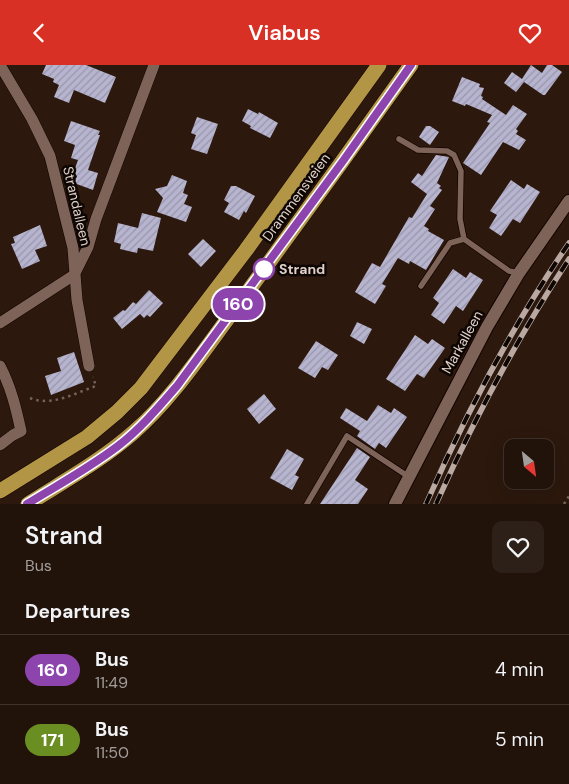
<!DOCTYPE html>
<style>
body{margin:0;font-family:"DM Sans",sans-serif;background:#2d2018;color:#f1f3f6;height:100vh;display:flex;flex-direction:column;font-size:19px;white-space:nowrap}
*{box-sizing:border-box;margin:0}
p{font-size:16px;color:#a29e9c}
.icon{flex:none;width:28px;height:28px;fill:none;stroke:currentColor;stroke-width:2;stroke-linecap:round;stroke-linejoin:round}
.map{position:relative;height:439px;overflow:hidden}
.panel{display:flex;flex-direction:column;background:#21120a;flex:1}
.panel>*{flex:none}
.badge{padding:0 10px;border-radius:16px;font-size:18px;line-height:32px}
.needle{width:32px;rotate:151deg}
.buttons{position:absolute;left:504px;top:374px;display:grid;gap:10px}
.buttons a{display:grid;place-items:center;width:50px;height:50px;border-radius:10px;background:#21120a;box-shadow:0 5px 20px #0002,0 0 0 1px #3e322b;font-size:25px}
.map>.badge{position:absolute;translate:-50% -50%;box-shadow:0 0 0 2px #fff}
h2{padding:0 25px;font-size:19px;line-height:45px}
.round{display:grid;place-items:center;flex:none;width:52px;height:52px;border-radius:10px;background:#2d2018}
.overview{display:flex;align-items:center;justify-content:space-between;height:85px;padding:0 25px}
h1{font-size:24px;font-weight:600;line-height:38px}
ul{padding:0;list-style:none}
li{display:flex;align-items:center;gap:15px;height:70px;padding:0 25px;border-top:1px solid #3e322b}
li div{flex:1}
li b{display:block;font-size:19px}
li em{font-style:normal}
li .badge{min-width:55px;font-weight:700;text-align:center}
header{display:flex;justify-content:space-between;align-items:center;height:65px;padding:0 25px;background:#d93025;color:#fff;font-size:22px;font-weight:600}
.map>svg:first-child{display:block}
</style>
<header><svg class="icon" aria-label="back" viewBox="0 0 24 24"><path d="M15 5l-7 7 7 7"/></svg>Viabus<svg class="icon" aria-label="heart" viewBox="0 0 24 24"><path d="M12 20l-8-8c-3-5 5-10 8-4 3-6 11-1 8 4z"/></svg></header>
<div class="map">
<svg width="569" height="439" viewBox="0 0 569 439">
<defs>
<pattern id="building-hatch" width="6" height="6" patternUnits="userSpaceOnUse" patternTransform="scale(1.25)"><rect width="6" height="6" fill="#b6b4cf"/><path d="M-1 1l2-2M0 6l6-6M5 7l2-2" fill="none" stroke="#9996aa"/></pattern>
</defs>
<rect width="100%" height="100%" fill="#2c180d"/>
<path fill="url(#building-hatch)" d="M 46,0 L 86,0 L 116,12 L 105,38 L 74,25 L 69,38 L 54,32 L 59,20 L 53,17 L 54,14 L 42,9 Z
M 531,0 L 542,8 L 547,0 L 552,0 L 562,7 L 545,30 L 543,30 L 524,17 L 516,27 L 504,18 L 512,7 L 522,14 Z
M 462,12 L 480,19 L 479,22 L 484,23 L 481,31 L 483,32 L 482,34 L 506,50 L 513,40 L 527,49 L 516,64 L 518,66 L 516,69 L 526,75 L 519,85 L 503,77 L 481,110 L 463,98 L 490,58 L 487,57 L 492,50 L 466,39 L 465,41 L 452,36 Z
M 248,44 L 258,49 L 259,47 L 278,58 L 270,73 L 250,63 L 251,61 L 242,56 Z
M 197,52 L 218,59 L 207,89 L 191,84 L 196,70 L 191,68 Z
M 71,56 L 100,66 L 98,70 L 100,70 L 88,105 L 98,108 L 93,125 L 74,118 L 77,111 L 73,109 L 78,95 L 71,93 L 75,80 L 64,76 Z
M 426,61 L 430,61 L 439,67 L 430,80 L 419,72 Z
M 436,90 L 449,92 L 437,118 L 441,121 L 439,123 L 442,125 L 430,141 L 435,144 L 424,161 L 429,164 L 428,166 L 444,175 L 426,205 L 410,196 L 409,199 L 398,193 L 382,219 L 386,221 L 375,239 L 355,227 L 372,198 L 380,202 L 409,152 L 412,153 L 427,129 L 411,117 L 418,108 L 422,111 Z
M 172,110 L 187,116 L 183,128 L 188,130 L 184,139 L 192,142 L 186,157 L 157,147 L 163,133 L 155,124 L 167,121 Z
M 511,115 L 524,124 L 527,119 L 540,127 L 520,158 L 513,154 L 501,171 L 489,163 L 497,150 L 490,146 Z
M 231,121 L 236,121 L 255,131 L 246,148 L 244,146 L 239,155 L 224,147 L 229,138 L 224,135 Z
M 142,148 L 161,153 L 153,186 L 138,183 L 137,188 L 120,184 L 121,179 L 114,177 L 118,158 L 138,163 Z
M 40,160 L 47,181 L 35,185 L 40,196 L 22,204 L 11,179 L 15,178 L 13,172 Z
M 203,174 L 216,186 L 201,202 L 188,189 Z
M 453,204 L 466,213 L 470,207 L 483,215 L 463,246 L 456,241 L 444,259 L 431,250 L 439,238 L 433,233 Z
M 149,225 L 163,238 L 150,252 L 147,250 L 144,253 L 140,249 L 122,264 L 113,253 L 123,245 L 125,246 L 133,237 L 136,239 Z
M 357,257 L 372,264 L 364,279 L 350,271 Z
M 415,270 L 428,279 L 432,274 L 445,283 L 424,313 L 417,309 L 405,326 L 386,314 Z
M 316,276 L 338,290 L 328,305 L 322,302 L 315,313 L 298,303 Z
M 74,287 L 84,317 L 51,330 L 45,311 L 61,306 L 57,293 Z
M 264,329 L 276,344 L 259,359 L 247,344 Z
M 378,340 L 391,348 L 394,343 L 407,352 L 386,383 L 379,378 L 375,384 L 357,371 L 360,366 L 340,353 L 346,343 L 367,356 Z
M 357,383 L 370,392 L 355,415 L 368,424 L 358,439 L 320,439 Z
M 287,384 L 304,394 L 295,410 L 299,412 L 292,425 L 270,413 Z"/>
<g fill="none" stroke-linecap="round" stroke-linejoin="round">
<g stroke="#140300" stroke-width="7">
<path id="lane" d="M 399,74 L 418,85 L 447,86 L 454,90 L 461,106 L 460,154 L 464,174 L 509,206 L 519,208
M 421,221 L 450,178 L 464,174
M 307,439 L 347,371 L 409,412"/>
</g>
<g stroke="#140300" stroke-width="12">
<path id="street" d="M 0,0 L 32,54 L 50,91 L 73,183 L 77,235 L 89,301
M 0,258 L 74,210 L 88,182 L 96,154 L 154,0
M 0,301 C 11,322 16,343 21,366 L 13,370 L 0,380"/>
</g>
<g stroke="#140300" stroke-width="14">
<path id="secondary" d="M 395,439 L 487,262 L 519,208 L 569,136"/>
</g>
<g stroke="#140300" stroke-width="16">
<path id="highway" d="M 0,426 L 87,372 L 117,347 L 141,323 L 246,185 L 379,0
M 28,439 C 64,416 101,396 134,367 C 176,330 207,280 241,236 C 298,158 355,79 411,0"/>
</g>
<path stroke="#746359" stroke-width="2.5" stroke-dasharray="2.5 4" stroke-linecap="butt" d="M 30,333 C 52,342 75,328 96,321 L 93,312
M 564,439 L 569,431"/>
<use href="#lane" stroke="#7e6458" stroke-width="5.5"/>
<use href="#street" stroke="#7e6458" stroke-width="11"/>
<use href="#secondary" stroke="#7e6458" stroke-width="12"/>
<use href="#highway" stroke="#b29645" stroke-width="15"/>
<g stroke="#b9a9a2" stroke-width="5.5">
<path id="rail" d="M 426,439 C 466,348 513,260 569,178
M 436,439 C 474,354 518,272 569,194"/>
</g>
<use href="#rail" stroke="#0e0603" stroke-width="4" stroke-dasharray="11" stroke-linecap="butt"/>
</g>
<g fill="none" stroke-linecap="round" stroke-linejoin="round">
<g stroke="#fff" stroke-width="11">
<path id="line" d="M 27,439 C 58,420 89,403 118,381 C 140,364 158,343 177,321 L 343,96 L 411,0"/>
</g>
<use href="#line" stroke="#8e44ad" stroke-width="8"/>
</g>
<circle fill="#fff" stroke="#8e44ad" stroke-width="2.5" cx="264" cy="204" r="10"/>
<g text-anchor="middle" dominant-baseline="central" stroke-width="5" stroke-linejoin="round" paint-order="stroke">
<g font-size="14" fill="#dfd0c9" stroke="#0e0603">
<text transform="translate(296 132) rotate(-54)">Drammensveien</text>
<text transform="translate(77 141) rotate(77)">Strandalleen</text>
<text transform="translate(462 277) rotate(-61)">Markalleen</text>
</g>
<g font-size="14" font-weight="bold" fill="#dfd0c9" stroke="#0e0603" text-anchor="start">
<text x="279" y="204">Strand</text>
</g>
</g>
</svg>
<div class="buttons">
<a><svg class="needle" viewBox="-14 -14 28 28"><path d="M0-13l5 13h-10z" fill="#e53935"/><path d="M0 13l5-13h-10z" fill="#a29e9c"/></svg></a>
</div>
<b class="badge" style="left:238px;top:239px;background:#8e44ad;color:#fff">160</b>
</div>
<section class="panel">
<div class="overview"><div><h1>Strand</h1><p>Bus</p></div><a class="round"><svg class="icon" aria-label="heart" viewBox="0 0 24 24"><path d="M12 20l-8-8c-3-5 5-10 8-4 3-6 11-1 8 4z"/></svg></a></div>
<h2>Departures</h2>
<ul>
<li><span class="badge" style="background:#8e44ad;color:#fff">160</span><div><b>Bus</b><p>11:49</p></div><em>4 min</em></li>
<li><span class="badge" style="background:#6b8e23;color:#fff">171</span><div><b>Bus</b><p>11:50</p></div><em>5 min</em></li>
</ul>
</section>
